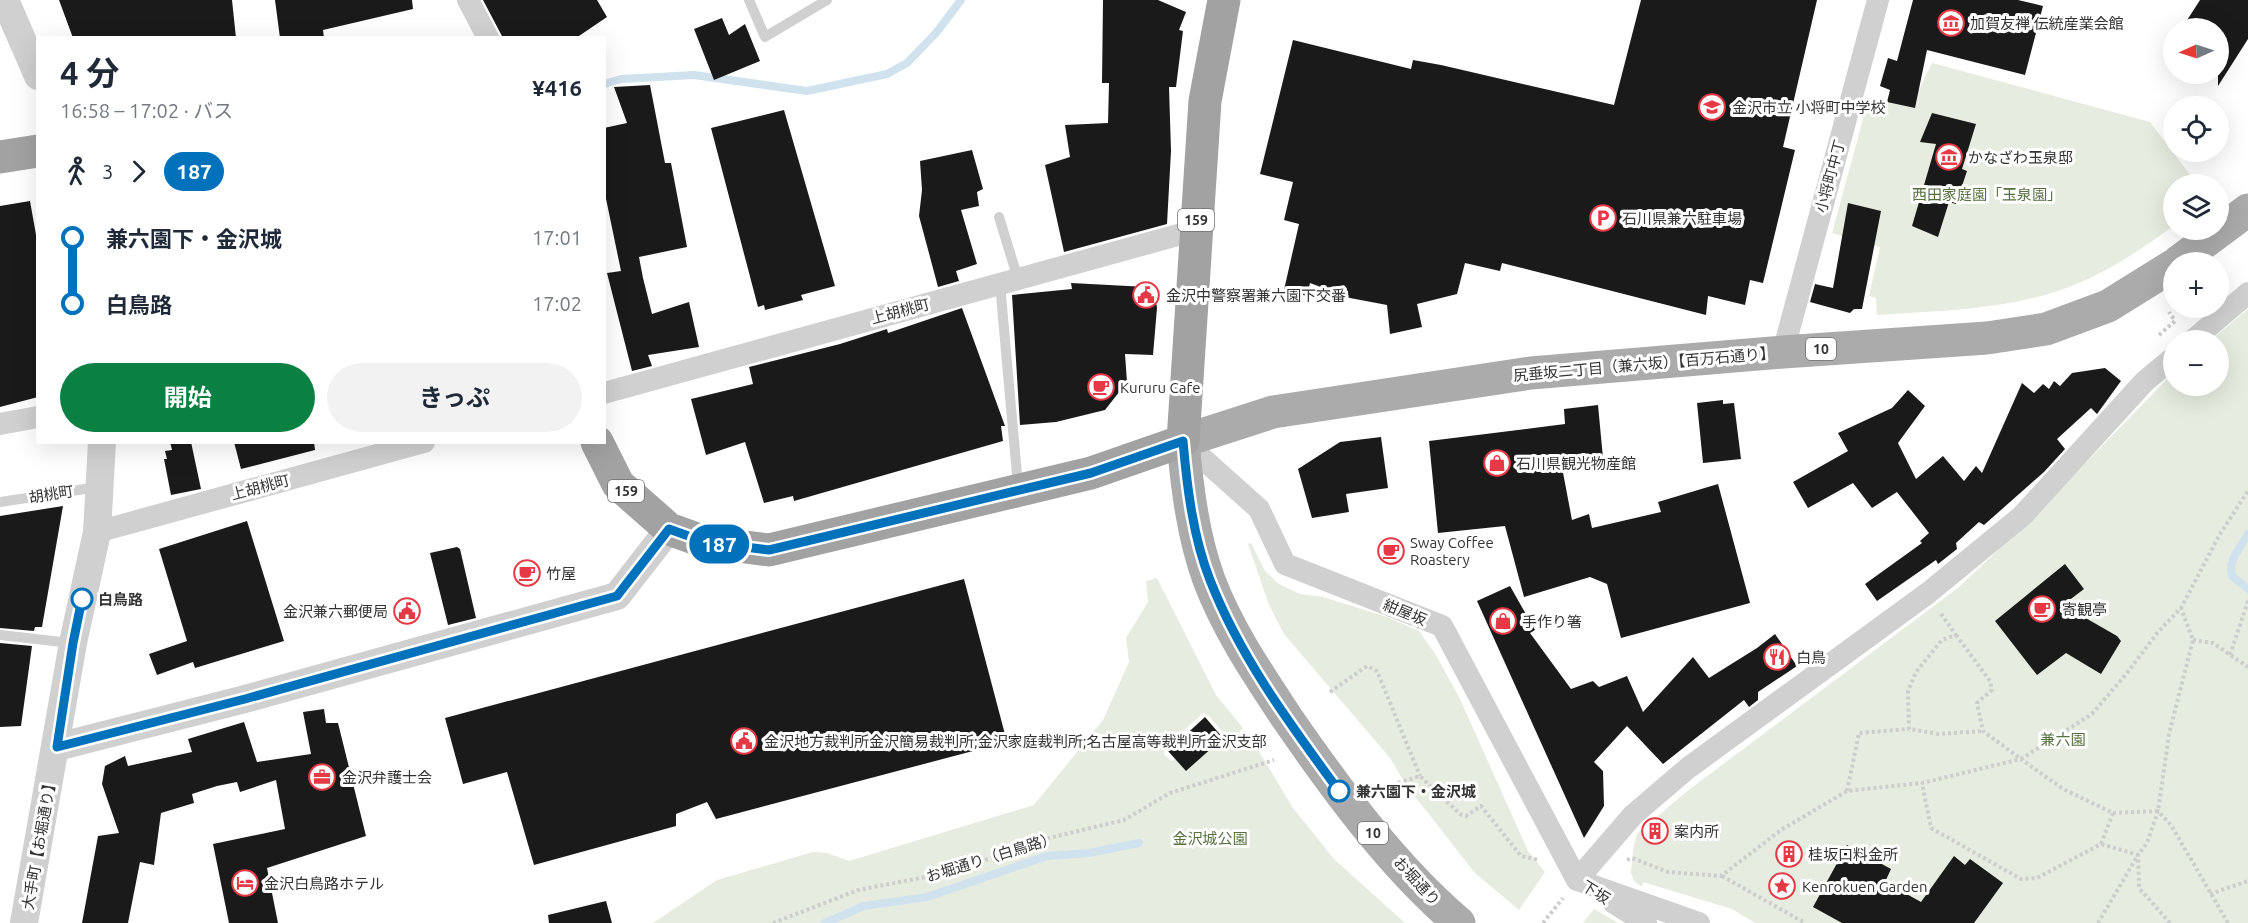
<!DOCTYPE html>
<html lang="ja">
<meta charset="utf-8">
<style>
body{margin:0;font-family:Ubuntu,"Noto Sans JP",sans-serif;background:#f2f2f3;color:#1f2937;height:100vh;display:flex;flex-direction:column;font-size:22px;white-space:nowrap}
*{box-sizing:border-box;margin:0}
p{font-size:20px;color:#747a83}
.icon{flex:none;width:33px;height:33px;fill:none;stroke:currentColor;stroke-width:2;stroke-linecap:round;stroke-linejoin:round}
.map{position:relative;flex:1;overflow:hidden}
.panel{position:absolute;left:36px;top:36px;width:570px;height:408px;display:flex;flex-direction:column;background:#fff;border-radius:0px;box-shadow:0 6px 24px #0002}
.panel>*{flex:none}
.badge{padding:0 12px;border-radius:20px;font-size:21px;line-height:39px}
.needle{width:39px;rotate:267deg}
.tools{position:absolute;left:2163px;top:18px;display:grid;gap:12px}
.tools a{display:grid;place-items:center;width:66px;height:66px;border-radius:50%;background:#fff;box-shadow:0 6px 24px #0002;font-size:30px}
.map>.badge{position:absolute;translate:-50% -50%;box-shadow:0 0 0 3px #fff}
.legs{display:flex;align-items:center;gap:9px;height:66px;padding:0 24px;font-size:20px}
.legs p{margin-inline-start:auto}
.overview{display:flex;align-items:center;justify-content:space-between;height:102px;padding:0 24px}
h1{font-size:33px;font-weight:700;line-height:45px}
.cta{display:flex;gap:12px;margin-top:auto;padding:12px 24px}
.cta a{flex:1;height:69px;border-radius:36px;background:#0b8043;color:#fff;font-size:24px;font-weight:700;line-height:69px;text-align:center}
.cta a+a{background:#f2f2f3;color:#1f2937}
ul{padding:0 24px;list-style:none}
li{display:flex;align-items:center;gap:21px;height:66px;font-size:22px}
li i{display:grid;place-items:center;width:9px;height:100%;margin:0 8px;background:currentColor}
li i::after{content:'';width:15px;height:15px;margin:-8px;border:4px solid;border-radius:50%;background:#fff}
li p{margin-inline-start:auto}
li:first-child i{background:linear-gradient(#0000 50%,currentColor 0)}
li:last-child i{background:linear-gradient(currentColor 50%,#0000 0)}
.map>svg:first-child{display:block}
</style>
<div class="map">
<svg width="2248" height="923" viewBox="0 0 2248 923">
<rect width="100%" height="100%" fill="#fff"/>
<path fill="#e6ecdf" d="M 1932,63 L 2150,122 L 2197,184 L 2174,184 L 2173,226 C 2138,252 2100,277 2058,291 C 2000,310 1937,311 1877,315 L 1876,298 L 1869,296 L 1880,247 L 1832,233 L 1869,97 L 1915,108 L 1919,90 Z
M 2248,309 L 2248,923 L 1755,923 L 1732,909 L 1643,882 L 1642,887 L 1634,881 L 1631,873 L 1633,850 L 1637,834 L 1686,792 L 1959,587 L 2030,520 L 2173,373 L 2174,386 L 2218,386 L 2218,340 L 2211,340 Z
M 1251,543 L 1265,571 L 1279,584 L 1300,594 L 1323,597 L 1387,617 L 1419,631 L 1436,655 L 1460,699 L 1528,851 L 1545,872 L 1519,910 L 1475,873 L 1406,785 L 1390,758 L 1284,634 L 1269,605 L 1248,544 Z
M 1157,578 L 1216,695 L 1243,728 L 1234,738 L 1228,738 L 1208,715 L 1203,713 L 1165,748 L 1164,754 L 1171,761 L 1249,735 L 1293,808 L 1334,859 L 1405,923 L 653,923 L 717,880 L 813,852 L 827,853 L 849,861 L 1034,805 L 1103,720 L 1129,662 L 1126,638 L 1148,602 L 1146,581 Z
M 1594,909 L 1618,923 L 1583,923 Z"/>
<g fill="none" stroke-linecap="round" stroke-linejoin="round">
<path stroke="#cfe2ee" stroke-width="8" d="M 604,84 L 621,79 L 694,75 L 807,91 L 887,74 L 907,63 L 936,33 L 961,0
M 2248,534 L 2235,555 L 2231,565 L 2232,576 L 2248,589
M 825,923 L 864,906 L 927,897 L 1047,856 L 1089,853 L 1139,843"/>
</g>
<path fill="#1a1a1a" d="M 59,0 L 232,0 L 236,38 L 73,38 Z
M 275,0 L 412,0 L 413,9 L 323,30 L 324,38 L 280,38 Z
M 483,0 L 597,0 L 607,17 L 576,38 L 503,38 Z
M 1103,0 L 1158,0 L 1186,12 L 1179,30 L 1183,31 L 1176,87 L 1169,87 L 1171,151 L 1167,224 L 1064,252 L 1045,165 L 1070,157 L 1065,125 L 1108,123 L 1109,83 L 1102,83 Z
M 1641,0 L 1817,0 L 1783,147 L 1795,150 L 1763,283 L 1750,280 L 1745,305 L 1708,296 L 1706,315 L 1502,263 L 1500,271 L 1465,263 L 1457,294 L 1417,304 L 1422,327 L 1390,334 L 1387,305 L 1350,298 L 1310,283 L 1307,296 L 1284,290 L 1299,224 L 1284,220 L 1293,182 L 1260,174 L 1293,40 L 1411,69 L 1413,60 L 1441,65 L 1614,105 Z
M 1913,0 L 2018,0 L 2043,6 L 2025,75 L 1927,50 L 1915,108 L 1887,102 L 1890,90 L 1880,86 L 1888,58 L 1897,61 Z
M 2200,0 L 2248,0 L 2248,39 L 2218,86 L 2218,28 L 2182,28 Z
M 722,18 L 729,35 L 745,24 L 760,61 L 714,80 L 694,29 Z
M 650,85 L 665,163 L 671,163 L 687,247 L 639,257 L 643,278 L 652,314 L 689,302 L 699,347 L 648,355 L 652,366 L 632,371 L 607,273 L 621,271 L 604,189 L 604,128 L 627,123 L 614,87 Z
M 784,110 L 835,286 L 801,295 L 803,300 L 765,310 L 764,305 L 758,307 L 711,128 Z
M 1932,113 L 1976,124 L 1962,169 L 1967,171 L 1956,204 L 1949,202 L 1938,237 L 1912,226 L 1936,144 L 1920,142 Z
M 972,150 L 983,189 L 977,192 L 979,206 L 961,210 L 977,264 L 956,271 L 959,281 L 938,287 L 919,216 L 922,190 L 920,161 Z
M 30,201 L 38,246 L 38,397 L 0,407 L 0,206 Z
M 1848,203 L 1881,211 L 1862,309 L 1854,309 L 1850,313 L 1810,302 L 1815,284 L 1833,288 Z
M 1071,283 L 1147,287 L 1155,294 L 1157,308 L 1153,355 L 1125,354 L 1127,382 L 1105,410 L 1056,422 L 1020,425 L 1012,295 L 1072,289 Z
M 962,308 L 1005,426 L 1001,426 L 1003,441 L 794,501 L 793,496 L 764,503 L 745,442 L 706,455 L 691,399 L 753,384 L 749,367 L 840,344 L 887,329 L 888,333 Z
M 2105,368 L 2121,381 L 2097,414 L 2091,408 L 2057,439 L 2065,449 L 2044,472 L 1984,525 L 1979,522 L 1956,543 L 1957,549 L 1938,564 L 1936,560 L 1877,601 L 1865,584 L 1922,543 L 1920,541 L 1929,533 L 1897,492 L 1872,508 L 1853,483 L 1808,508 L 1793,482 L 1848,451 L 1838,433 L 1892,408 L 1908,390 L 1925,406 L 1898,443 L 1916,479 L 1943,456 L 1964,481 L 1976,466 L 1982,473 L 2022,383 L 2034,393 L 2043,384 L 2049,389 L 2054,381 L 2060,386 L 2072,373 Z
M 1723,400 L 1723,404 L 1734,403 L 1741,459 L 1703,463 L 1697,403 Z
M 1598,405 L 1603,458 L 1561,462 L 1572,520 L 1589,514 L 1592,528 L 1661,512 L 1658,502 L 1718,484 L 1750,603 L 1621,638 L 1607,584 L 1590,577 L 1524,597 L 1505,526 L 1438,533 L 1429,441 L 1565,424 L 1564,409 Z
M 1381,437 L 1388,488 L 1346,494 L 1349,512 L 1312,518 L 1298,469 L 1340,442 Z
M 170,442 L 191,442 L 201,489 L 171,495 L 164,459 L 167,459 L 165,451 L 172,450 Z
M 234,442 L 314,442 L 315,450 L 241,469 Z
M 63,506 L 42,627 L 35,627 L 34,631 L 0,628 L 0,516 Z
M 247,521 L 284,641 L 195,668 L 193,662 L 157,675 L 149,654 L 187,641 L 159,549 Z
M 457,547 L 460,549 L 476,618 L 448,625 L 430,553 Z
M 2065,564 L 2084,589 L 2063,605 L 2117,636 L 2121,641 L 2101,674 L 2066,653 L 2037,675 L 1995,621 Z
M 964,579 L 1007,742 L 716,819 L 707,802 L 676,814 L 676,826 L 534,865 L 507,772 L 463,784 L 445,718 Z
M 1510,586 L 1535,630 L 1530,633 L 1571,689 L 1593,681 L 1599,687 L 1627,676 L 1643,712 L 1693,657 L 1709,678 L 1757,648 L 1775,634 L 1797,666 L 1758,692 L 1758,700 L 1749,707 L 1744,700 L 1663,764 L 1627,726 L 1594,762 L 1603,771 L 1604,806 L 1584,838 L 1477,601 Z
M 0,643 L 32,646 L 21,726 L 0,727 Z
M 324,709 L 326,723 L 338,723 L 366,836 L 267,868 L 278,923 L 229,923 L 213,844 L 285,829 L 276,780 L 240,792 L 237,782 L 217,786 L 192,794 L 194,803 L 161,813 L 154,865 L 140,862 L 128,923 L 82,923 L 98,836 L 119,833 L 102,784 L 105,766 L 125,756 L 128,766 L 192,752 L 188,739 L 244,722 L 257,762 L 311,754 L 303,712 Z
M 1205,717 L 1223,738 L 1186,771 L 1168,751 Z
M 1847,845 L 1891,869 L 1885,882 L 1921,902 L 1954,856 L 1965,865 L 1970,859 L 2003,883 L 1974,923 L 1842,923 L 1813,907 Z
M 606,901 L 612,923 L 549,923 L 548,915 Z"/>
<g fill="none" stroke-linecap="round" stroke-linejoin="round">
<path stroke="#cdcdcd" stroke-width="4" stroke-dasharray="3 3" stroke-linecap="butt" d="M 2159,335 L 2175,321 L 2169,312
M 1941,614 L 1956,635 L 1942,640 L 1916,672 L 1908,691 L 1909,729 L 1939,734 L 1983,731
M 1956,635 L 1990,681 L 1992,690 L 1977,703 L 1983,731 L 2021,759 L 2092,714 L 2127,673 L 2158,632 L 2181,608 L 2220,534 L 2248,491
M 2193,640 L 2213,643 L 2248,667
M 2230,655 L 2248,601
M 1330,692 L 1367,666 L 1377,671 L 1420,776
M 1398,783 L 1420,776 L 1460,814 L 1466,816 L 1481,806 L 1521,856 L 1539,860
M 1847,791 L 1859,733 L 1909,729
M 2113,813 L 2158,811 L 2169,734 L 2193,640 L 2181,608
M 1627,860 L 1632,858 L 1668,872 L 1721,876 L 1781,830 L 1847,791 L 1922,783 L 2021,759 L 2063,789 L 2113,813 L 2101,844 L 2037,878 L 2021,879 L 1931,828 L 1922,783
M 1722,876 L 1805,923
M 2210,894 L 2248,881
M 773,923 L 858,890 L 941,874 L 1001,855 L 1020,845 L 1124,820 L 1170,793 L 1274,760
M 1543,923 L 1563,898
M 2098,923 L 2138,855 L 2101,844
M 2170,923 L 2139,888 L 2138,855 L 2147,843 L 2158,811 L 2171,825 L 2228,923"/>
<path stroke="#d0d0d0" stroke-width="10" d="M 749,0 L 765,37 L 827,0
M 999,217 L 1018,279
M 1000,284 L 1018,486
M 0,502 L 98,487
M 0,635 L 71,643"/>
<path stroke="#d0d0d0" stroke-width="22" d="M 468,0 L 488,38
M 2193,340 L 2248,293
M 1783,352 L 1878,0
M 604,393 L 1196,230
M 0,424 L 38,417
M 1183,441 L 1259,509 L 1285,564 L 1442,626 L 1577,880
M 97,532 L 424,442
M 1577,880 L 1633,815 L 1688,768 L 1928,593 L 2022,516 L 2145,381 L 2174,357
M 1577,880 L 1699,923
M 1614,903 L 1646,923"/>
<path stroke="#d0d0d0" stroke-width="28" d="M 5,0 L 38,76
M 57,747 L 245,699 L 617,596 L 669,529
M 24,923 L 73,643 L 97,532 L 102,442"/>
<path stroke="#ababab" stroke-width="33" d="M 2178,262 L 2248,210
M 1459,923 C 1393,867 1336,789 1287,718 C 1258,674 1228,630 1209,580 C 1193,536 1187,487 1183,441 L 1273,412 L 1531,373 L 1783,352 L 1987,338 L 2046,329 L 2108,306 L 2174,265"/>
<path stroke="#a2a2a2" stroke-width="33" d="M 0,157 L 38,151
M 597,442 L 618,484 L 669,529 L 705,542 L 769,550 L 1091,473 L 1183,441 L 1205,101 L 1224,0"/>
</g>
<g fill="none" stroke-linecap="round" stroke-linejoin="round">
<g stroke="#fff" stroke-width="14">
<path id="line-1" d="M 82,599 L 73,643 L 57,747 L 245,699 L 617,596 L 669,529 L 705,542 L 769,550 L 1091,473 L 1183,441 C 1187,487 1193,537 1210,580 C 1240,657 1290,724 1339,791"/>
</g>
<use href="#line-1" stroke="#0072bc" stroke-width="9"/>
</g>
<defs>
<g id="museum-ring" transform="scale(1.35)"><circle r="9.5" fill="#fff" stroke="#e63946" stroke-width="1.5"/><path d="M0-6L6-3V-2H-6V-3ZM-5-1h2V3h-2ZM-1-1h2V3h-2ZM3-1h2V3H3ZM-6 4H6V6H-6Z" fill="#e63946"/></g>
<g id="school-ring" transform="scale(1.35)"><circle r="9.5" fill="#fff" stroke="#e63946" stroke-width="1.5"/><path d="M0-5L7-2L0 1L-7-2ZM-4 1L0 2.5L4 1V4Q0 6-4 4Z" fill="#e63946"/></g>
<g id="parking-ring" transform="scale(1.35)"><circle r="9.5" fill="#fff" stroke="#e63946" stroke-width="1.5"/><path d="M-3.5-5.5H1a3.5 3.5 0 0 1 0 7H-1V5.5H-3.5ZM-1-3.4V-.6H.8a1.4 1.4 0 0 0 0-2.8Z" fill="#e63946"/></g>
<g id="civic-ring" transform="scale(1.35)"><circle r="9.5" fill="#fff" stroke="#e63946" stroke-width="1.5"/><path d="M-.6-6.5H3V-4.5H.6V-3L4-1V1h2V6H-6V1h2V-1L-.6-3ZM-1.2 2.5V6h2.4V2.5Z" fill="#e63946"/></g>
<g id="cafe-ring" transform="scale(1.35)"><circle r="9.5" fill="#fff" stroke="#e63946" stroke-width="1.5"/><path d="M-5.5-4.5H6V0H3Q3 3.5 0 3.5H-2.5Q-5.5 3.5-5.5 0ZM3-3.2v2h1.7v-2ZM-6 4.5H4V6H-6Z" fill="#e63946"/></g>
<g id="shop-ring" transform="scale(1.35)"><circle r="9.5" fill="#fff" stroke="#e63946" stroke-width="1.5"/><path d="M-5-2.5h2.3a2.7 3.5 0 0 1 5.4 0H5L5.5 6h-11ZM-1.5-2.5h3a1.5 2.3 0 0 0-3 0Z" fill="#e63946"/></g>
<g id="restaurant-ring" transform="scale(1.35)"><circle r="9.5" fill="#fff" stroke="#e63946" stroke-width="1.5"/><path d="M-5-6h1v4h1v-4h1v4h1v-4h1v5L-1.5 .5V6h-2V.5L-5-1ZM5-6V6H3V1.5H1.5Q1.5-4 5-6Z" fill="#e63946"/></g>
<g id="office-ring" transform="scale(1.35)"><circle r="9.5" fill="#fff" stroke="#e63946" stroke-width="1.5"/><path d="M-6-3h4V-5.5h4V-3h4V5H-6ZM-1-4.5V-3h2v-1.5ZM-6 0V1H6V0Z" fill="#e63946"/></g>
<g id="building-ring" transform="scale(1.35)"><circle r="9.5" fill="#fff" stroke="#e63946" stroke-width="1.5"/><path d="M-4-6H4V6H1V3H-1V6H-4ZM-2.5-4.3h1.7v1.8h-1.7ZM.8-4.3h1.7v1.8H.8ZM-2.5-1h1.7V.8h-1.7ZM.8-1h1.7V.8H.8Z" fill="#e63946"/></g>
<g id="hotel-ring" transform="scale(1.35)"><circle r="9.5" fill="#fff" stroke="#e63946" stroke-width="1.5"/><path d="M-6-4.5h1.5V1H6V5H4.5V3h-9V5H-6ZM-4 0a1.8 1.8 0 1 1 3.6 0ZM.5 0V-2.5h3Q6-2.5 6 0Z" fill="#e63946"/></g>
<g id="sight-ring" transform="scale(1.35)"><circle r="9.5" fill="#fff" stroke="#e63946" stroke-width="1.5"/><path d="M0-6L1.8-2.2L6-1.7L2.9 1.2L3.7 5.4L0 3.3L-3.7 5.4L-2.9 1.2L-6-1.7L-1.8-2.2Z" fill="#e63946"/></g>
</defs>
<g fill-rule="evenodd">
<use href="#museum-ring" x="1951" y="23"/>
<use href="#school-ring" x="1712" y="107"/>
<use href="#museum-ring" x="1949" y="157"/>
<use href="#parking-ring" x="1603" y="218"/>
<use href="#civic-ring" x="1146" y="295"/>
<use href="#cafe-ring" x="1101" y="387"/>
<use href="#shop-ring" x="1497" y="463"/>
<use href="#cafe-ring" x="1391" y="551"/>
<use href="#cafe-ring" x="527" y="573"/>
<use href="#cafe-ring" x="2042" y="609"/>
<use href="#civic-ring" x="407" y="611"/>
<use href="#shop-ring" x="1503" y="621"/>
<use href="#restaurant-ring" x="1777" y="657"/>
<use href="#civic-ring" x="744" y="741"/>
<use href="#office-ring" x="322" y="777"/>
<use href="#building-ring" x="1655" y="831"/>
<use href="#building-ring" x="1789" y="854"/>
<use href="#hotel-ring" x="245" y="883"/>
<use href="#sight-ring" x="1782" y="886"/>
</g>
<g fill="#fff" stroke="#0072bc" stroke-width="3">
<circle cx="82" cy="599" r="10"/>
<circle cx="1339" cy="791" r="10"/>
</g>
<g text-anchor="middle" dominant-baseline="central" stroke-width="6" stroke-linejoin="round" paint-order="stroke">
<g fill="#fff" stroke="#707070" stroke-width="1.5">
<rect x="1178" y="209" width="36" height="22" rx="4.5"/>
<rect x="1806" y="338" width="30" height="22" rx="4.5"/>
<rect x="608" y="480" width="36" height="22" rx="4.5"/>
<rect x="1358" y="822" width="30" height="22" rx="4.5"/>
</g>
<g font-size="14" font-weight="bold" fill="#333">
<text x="1196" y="220">159</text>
<text x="1821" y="349">10</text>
<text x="626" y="491">159</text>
<text x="1373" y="833">10</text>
</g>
<g font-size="15" fill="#333" stroke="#fff" text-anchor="start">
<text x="1970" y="23">加賀友禅 伝統産業会館</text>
<text x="1732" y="107">金沢市立 小将町中学校</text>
<text x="1968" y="157">かなざわ玉泉邸</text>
<text x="1622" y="218">石川県兼六駐車場</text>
<text x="1166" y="295">金沢中警察署兼六園下交番</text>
<text x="1120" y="387">Kururu Cafe</text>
<text x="1516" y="463">石川県観光物産館</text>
<text x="1410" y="542">Sway Coffee<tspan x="1410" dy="17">Roastery</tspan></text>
<text x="546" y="573">竹屋</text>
<text x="2062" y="609">寄観亭</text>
<text x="388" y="611" text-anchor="end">金沢兼六郵便局</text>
<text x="1522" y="621">手作り箸</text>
<text x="1796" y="657">白鳥</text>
<text x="764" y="741">金沢地方裁判所金沢簡易裁判所;金沢家庭裁判所;名古屋高等裁判所金沢支部</text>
<text x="342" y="777">金沢弁護士会</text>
<text x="1674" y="831">案内所</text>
<text x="1808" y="854">桂坂口料金所</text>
<text x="264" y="883">金沢白鳥路ホテル</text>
<text x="1802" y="886">Kenrokuen Garden</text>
</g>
<g font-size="15" fill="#333" stroke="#fff">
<text transform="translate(1830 176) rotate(-75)">小将町中丁</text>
<text transform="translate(900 311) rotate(-15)">上胡桃町</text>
<text transform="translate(1644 364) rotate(-5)">尻垂坂二丁目（兼六坂）【百万石通り】</text>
<text transform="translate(260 487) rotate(-15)">上胡桃町</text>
<text transform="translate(51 494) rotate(-9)">胡桃町</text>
<text transform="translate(1405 612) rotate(22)">紺屋坂</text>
<text transform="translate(39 843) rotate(-80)">大手町【お堀通り】</text>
<text transform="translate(991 857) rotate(-17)">お堀通り（白鳥路）</text>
<text transform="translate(1417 881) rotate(48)">お堀通り</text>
<text transform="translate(1596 892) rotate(32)">下坂</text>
</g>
<g font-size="15" fill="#56703f" stroke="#fff">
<text x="1987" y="194">西田家庭園「玉泉園」</text>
<text x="2063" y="739">兼六園</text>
<text x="1210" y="838">金沢城公園</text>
</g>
<g font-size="15" font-weight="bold" fill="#333" stroke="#fff" text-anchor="start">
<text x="98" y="599">白鳥路</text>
<text x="1356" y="791">兼六園下・金沢城</text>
</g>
</g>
</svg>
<div class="tools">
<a><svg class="needle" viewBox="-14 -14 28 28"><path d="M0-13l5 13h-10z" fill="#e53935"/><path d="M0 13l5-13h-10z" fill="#747a83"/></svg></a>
<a><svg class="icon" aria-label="locate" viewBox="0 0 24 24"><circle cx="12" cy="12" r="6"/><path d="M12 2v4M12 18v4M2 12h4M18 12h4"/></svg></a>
<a><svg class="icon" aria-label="layers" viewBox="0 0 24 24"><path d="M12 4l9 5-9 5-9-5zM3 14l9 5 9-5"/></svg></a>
<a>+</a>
<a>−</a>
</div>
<b class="badge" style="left:719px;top:544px;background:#0072bc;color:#fff">187</b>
<section class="panel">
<div class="overview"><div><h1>4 分</h1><p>16:58 – 17:02 · バス</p></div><b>¥416</b></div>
<div class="legs"><svg class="icon" aria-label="walk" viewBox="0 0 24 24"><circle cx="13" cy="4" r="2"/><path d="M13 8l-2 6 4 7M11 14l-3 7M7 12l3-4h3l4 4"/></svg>3<svg class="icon" aria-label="forward" viewBox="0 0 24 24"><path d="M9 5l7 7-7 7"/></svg><b class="badge" style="background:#0072bc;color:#fff">187</b></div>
<ul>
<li><i style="color:#0072bc"></i><b>兼六園下・金沢城</b><p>17:01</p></li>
<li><i style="color:#0072bc"></i><b>白鳥路</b><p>17:02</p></li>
</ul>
<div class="cta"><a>開始</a><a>きっぷ</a></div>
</section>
</div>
